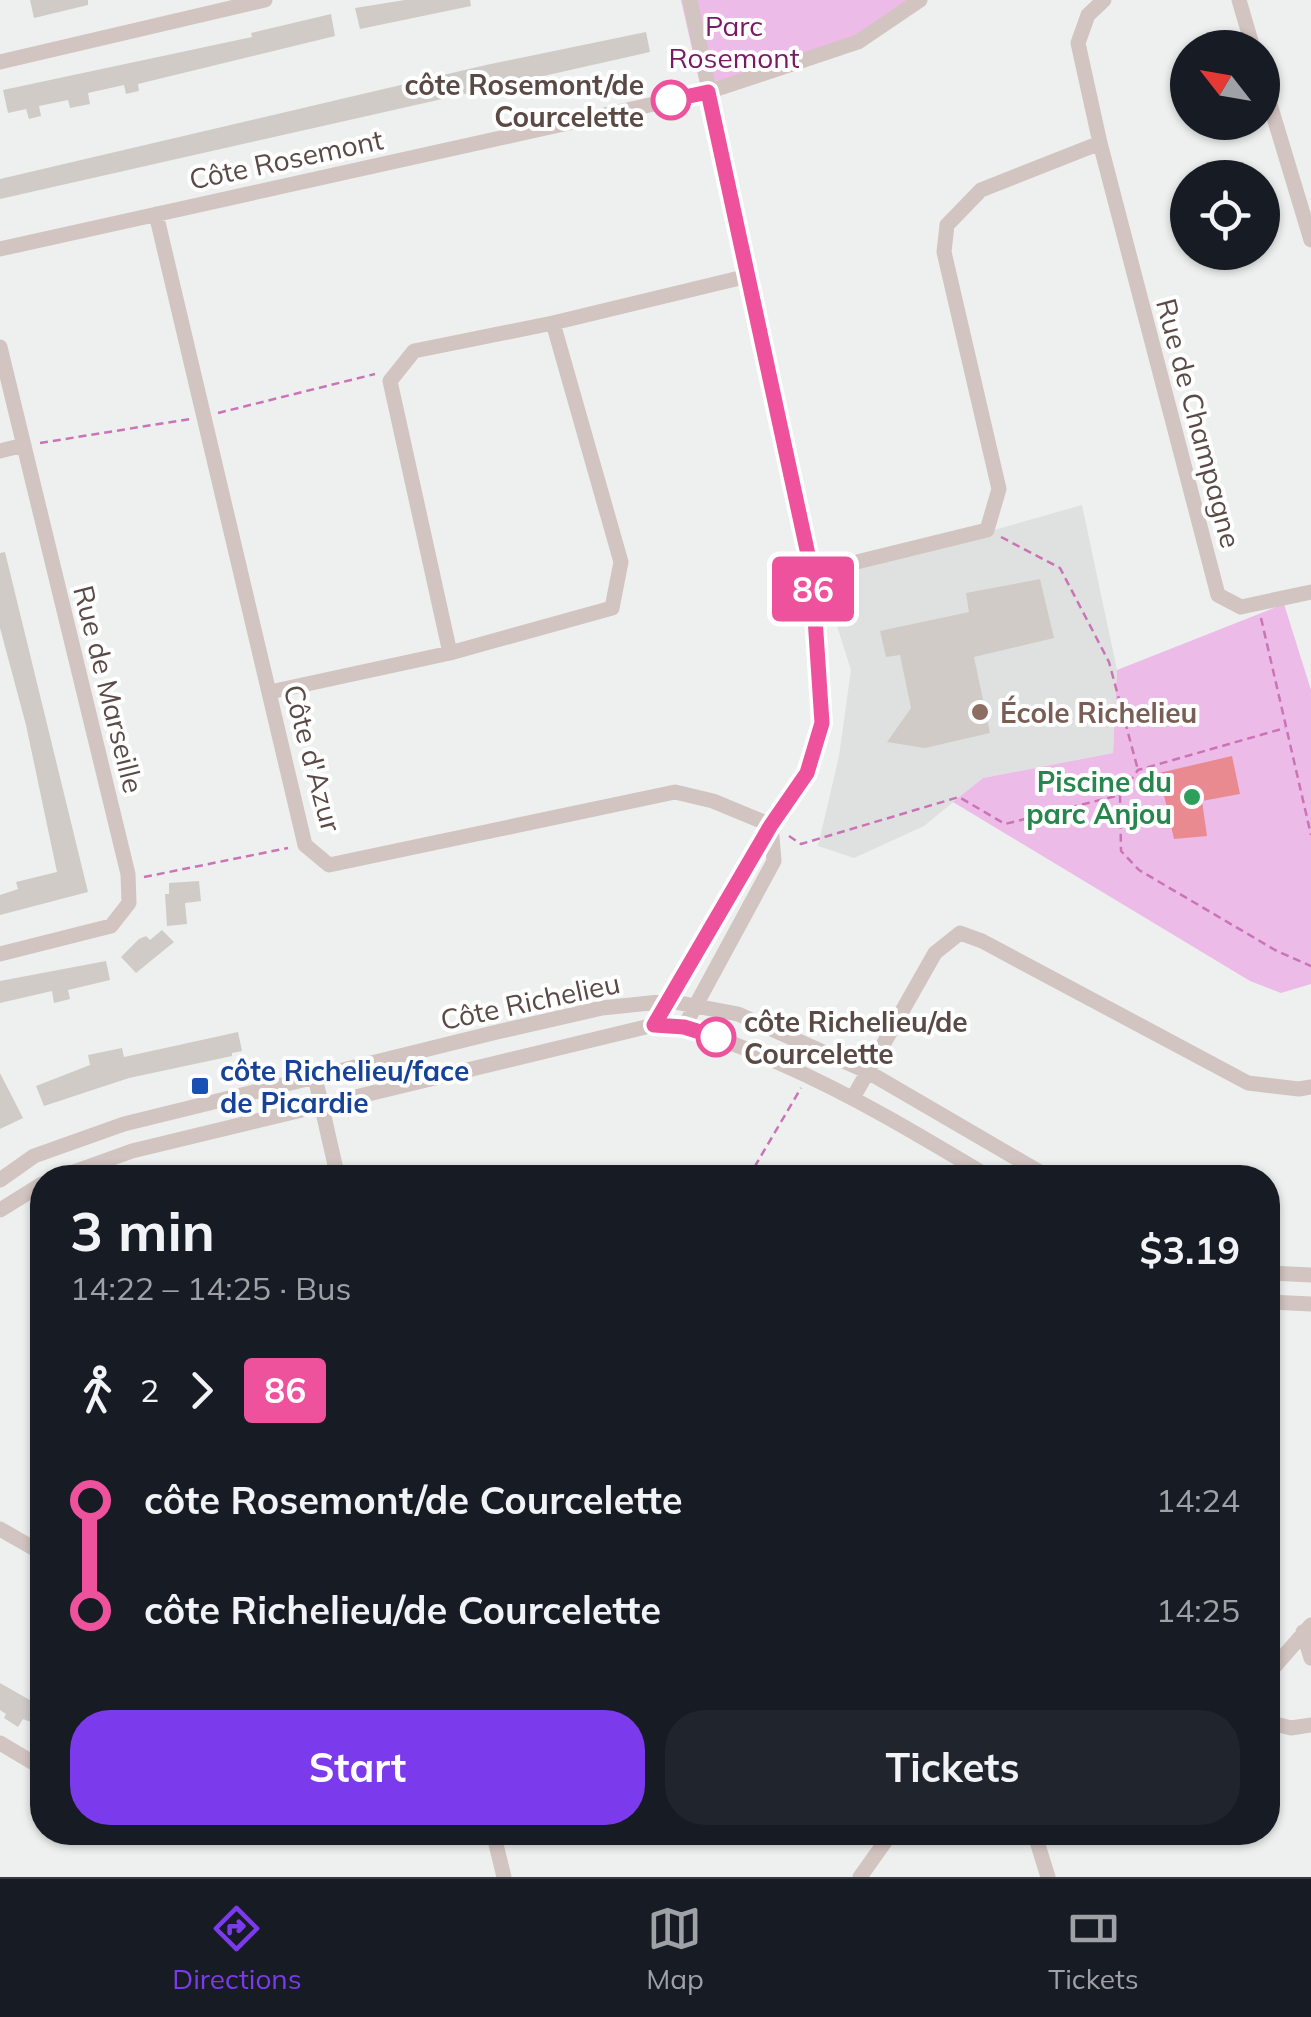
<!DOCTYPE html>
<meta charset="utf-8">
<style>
body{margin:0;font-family:Mulish,sans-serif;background:#20242c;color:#f1f3f6;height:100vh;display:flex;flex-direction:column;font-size:38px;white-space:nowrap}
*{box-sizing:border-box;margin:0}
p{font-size:32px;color:#9ea1a6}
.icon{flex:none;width:55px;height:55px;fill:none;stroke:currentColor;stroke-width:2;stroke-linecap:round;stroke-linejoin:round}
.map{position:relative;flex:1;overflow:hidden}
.panel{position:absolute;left:30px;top:1165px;width:1250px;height:680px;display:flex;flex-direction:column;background:#171b24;border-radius:40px;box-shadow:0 2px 8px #0004}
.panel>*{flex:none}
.badge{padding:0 20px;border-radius:8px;font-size:35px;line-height:65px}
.needle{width:65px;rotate:301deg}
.buttons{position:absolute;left:1170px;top:30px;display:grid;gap:20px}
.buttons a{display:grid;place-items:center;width:110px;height:110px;border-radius:50%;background:#171b24;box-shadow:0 2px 8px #0004;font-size:50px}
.map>.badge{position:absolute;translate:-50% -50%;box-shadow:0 0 0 5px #fff}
.legs{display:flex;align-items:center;gap:15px;height:110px;padding:0 40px;font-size:32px}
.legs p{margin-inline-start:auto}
.headline{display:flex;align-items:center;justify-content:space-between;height:170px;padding:0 40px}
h1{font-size:55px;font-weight:700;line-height:75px}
.button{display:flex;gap:20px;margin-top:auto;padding:20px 40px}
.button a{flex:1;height:115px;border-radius:40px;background:#7c3aed;color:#fff;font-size:40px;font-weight:700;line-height:115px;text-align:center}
.button a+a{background:#20242c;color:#f1f3f6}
ul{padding:0 40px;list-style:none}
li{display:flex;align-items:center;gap:35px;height:110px;font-size:38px}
li i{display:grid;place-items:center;width:15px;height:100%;margin:0 12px;background:currentColor}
li i::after{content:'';width:25px;height:25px;margin:-12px;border:8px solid;border-radius:50%;background:#171b24}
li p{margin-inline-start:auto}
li:first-child i{background:linear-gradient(#0000 50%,currentColor 0)}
li:last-child i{background:linear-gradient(currentColor 50%,#0000 0)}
.dock{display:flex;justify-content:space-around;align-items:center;height:140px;border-top:2px solid #363941;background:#171b24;font-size:28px;color:#9ea1a6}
.dock a{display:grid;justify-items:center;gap:5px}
.dock .current{color:#7c3aed}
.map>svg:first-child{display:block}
</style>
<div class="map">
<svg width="1311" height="1877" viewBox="0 0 1311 1877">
<rect width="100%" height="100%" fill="#edf0ef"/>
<path fill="#dfe1e0" d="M 1082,505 L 1117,670 L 1113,753 L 983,778 L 924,826 L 854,858 L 818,846 L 839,756 L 851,670 L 822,579 Z"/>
<path fill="#edbbe8" d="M 681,0 L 914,0 L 857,37 L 702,93 Z
M 1284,604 L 1311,690 L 1311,984 L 1281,993 L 1250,981 L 953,802 L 983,778 L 1113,753 L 1117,670 Z"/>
<path fill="#e98990" d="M 1232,756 L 1240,794 L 1202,801 L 1207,836 L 1174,839 L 1159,773 Z"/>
<path fill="#d0cbc7" d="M 30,0 L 88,0 L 88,5 L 34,18 Z
M 405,0 L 470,0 L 471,6 L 360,29 L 355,8 Z
M 331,14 L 335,36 L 138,84 L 139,91 L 126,94 L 124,85 L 88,93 L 90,104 L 70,108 L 68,100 L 39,106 L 41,116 L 29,119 L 26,109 L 8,113 L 3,90 L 252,37 L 251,33 Z
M 646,32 L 650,52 L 0,199 L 0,179 L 486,65 Z
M 5,552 L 88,892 L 0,915 L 0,895 L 18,889 L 16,882 L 57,872 L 26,725 L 0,628 L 0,553 Z
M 1040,579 L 1054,638 L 974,657 L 990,733 L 925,748 L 887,742 L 911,708 L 900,655 L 886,657 L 880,631 L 969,612 L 966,593 Z
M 199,881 L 201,901 L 185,903 L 187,924 L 167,926 L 165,894 L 169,894 L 169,883 Z
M 162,930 L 174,942 L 136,973 L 121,957 L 139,939 L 146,936 L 150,940 Z
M 106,961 L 110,980 L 68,990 L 70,999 L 54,1003 L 52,991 L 0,1003 L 0,981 Z
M 238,1032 L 242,1051 L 232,1053 L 232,1056 L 129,1078 L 44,1106 L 36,1086 L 90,1065 L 88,1055 L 122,1048 L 124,1057 Z
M 0,1073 L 23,1118 L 0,1129 Z
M 0,1683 L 42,1707 L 42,1726 L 23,1719 L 18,1727 L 4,1718 L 6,1714 L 0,1710 Z"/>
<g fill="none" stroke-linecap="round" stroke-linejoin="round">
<path stroke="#ca74b6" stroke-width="2.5" stroke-dasharray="8 5" stroke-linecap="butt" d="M 218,413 L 375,374
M 40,443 L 190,419
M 1001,537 L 1060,568 L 1109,662 L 1138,770
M 1261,618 L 1311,835
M 1121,794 L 1138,770 L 1285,728
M 789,836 L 801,844 L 959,797 L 1005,824 L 1120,795 L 1121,851 L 1139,870 L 1275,950 L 1311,966
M 144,877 L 288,848
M 748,1178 L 801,1088"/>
<path stroke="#d2c4c0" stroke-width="15" d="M 1104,0 L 1088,15 L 1078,43 L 1100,143 L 1218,595 L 1241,607 L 1311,592
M 1239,0 L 1253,48
M 0,62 L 265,0
M 1262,78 L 1311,240
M 156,214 L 305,845 L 329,865 L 675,792 L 713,801 L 771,825
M 0,249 L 708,92 L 858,42 L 920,0
M 0,347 L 128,874 L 129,903 L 111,926 L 0,954
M 0,451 L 24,445
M 812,573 L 987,530 L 999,489 L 944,252 L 947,225 L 981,190 L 1100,143
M 450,653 L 390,381 L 414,351 L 553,323 L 748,276
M 270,692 L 450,653 L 612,608 L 621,562 L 553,323
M 654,1025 L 771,825 L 807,773 L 822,723 L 812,573 L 690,0
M 684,1027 L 774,861 L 771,825
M 315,1077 L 338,1178
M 854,1096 L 935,953 L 960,933 L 982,941 L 1248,1083 L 1299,1089 L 1311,1087
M 57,1178 L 132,1151 L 654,1025 C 702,1029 743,1047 786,1066 C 858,1098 924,1138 991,1178
M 0,1180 L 34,1156 L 124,1124 L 497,1032 L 602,1008 L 669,1001 L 738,1014 L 868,1072 L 1050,1178
M 0,1210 L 42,1184
M 1268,1273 L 1311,1275
M 1268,1302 L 1311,1304
M 0,1529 L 42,1553
M 1303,1632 L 1311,1658
M 1268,1674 L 1311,1625
M 1268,1722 L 1291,1728 L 1311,1725
M 0,1743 L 42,1768
M 493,1832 L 504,1877
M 1034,1832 L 1048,1877
M 860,1877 L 892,1832"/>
</g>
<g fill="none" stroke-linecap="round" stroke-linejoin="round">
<g stroke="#fff" stroke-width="22">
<path id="line-1" d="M 671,100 L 708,92 L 812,573 L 822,723 L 807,773 L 771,825 L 654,1025 L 684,1027 L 716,1037"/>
</g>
<use href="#line-1" stroke="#ef529d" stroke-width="15"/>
</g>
<g fill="#fff" stroke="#ef529d" stroke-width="5">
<circle cx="671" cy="100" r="18"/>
<circle cx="716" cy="1037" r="18"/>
</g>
<circle fill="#8d6e63" stroke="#fff" stroke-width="4" cx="980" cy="712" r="10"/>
<circle fill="#2e9e5b" stroke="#fff" stroke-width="4" cx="1192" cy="797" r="10"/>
<rect fill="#1a4fb4" stroke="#fff" stroke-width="4" x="190" y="1076" width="20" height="20" rx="5"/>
<g text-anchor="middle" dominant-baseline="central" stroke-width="8" stroke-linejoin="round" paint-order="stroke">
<g font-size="28" fill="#791964" stroke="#fff">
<text x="734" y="25">Parc<tspan x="734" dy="32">Rosemont</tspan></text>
</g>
<g font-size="28" font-weight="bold" fill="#5a4a46" stroke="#fff" text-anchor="end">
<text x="644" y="84">côte Rosemont/de<tspan x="644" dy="32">Courcelette</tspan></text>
<text x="744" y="1021" text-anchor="start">côte Richelieu/de<tspan x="744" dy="32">Courcelette</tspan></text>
</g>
<g font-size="28" fill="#5a4a46" stroke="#fff">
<text transform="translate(286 159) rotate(-12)">Côte Rosemont</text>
<text transform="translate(1199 423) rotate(75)">Rue de Champagne</text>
<text transform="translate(109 689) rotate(76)">Rue de Marseille</text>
<text transform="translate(313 758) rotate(75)">Côte d'Azur</text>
<text transform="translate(530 1001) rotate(-12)">Côte Richelieu</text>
</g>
<g font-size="28" font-weight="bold" fill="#785e54" stroke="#fff" text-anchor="start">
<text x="1000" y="712">École Richelieu</text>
</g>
<g font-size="28" font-weight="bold" fill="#27864d" stroke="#fff" text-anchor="end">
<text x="1172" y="781">Piscine du<tspan x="1172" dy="32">parc Anjou</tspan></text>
</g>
<g font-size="28" font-weight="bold" fill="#164399" stroke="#fff" text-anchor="start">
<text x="220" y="1070">côte Richelieu/face<tspan x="220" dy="32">de Picardie</tspan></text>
</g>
</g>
</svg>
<div class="buttons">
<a><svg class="needle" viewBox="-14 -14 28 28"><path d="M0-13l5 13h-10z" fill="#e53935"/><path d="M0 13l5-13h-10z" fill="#9ea1a6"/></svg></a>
<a><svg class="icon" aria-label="locate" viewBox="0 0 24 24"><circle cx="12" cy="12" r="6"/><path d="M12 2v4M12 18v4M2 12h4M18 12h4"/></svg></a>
</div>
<b class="badge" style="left:813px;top:589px;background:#ef529d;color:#fff">86</b>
<section class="panel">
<div class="headline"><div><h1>3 min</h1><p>14:22 – 14:25 · Bus</p></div><b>$3.19</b></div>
<div class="legs"><svg class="icon" aria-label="walk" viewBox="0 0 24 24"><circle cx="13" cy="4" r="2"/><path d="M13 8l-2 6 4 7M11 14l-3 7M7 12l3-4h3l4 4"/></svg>2<svg class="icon" aria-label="forward" viewBox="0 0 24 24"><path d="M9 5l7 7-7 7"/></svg><b class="badge" style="background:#ef529d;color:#fff">86</b></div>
<ul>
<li><i style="color:#ef529d"></i><b>côte Rosemont/de Courcelette</b><p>14:24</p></li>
<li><i style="color:#ef529d"></i><b>côte Richelieu/de Courcelette</b><p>14:25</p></li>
</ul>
<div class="button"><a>Start</a><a>Tickets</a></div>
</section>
</div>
<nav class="dock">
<a class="current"><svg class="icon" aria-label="directions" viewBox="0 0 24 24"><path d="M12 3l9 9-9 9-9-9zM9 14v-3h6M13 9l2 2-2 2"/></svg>Directions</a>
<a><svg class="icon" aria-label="map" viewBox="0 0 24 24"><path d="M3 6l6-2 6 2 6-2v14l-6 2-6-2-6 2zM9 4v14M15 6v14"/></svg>Map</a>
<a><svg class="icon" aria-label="tickets" viewBox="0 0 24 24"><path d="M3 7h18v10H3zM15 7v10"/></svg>Tickets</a>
</nav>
